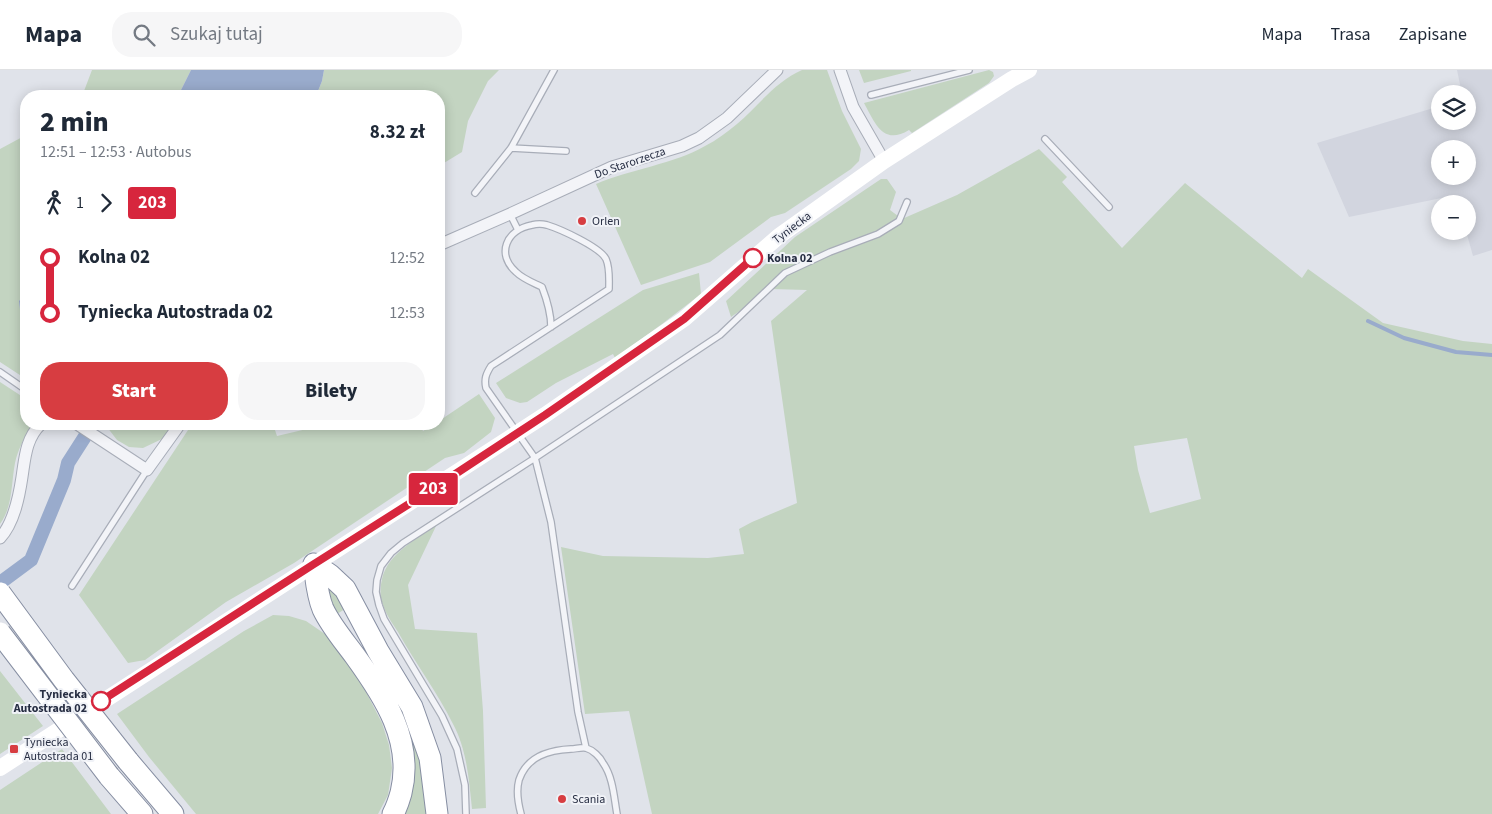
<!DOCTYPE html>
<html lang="pl">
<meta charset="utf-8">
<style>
body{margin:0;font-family:"Source Sans 3",sans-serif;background:#f6f6f7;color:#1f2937;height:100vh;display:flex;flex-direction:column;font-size:19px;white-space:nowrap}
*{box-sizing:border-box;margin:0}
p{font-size:16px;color:#747a83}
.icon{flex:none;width:28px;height:28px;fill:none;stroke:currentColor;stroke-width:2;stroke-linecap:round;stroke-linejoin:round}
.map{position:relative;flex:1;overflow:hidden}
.details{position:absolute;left:20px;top:20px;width:425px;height:340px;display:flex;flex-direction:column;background:#fff;border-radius:20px;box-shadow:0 2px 12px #0003}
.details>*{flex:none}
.badge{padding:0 10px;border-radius:4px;font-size:18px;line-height:32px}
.controls{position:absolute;left:1431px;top:15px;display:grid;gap:10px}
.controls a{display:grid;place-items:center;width:45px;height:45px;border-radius:50%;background:#fff;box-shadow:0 2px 12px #0003;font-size:25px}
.map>.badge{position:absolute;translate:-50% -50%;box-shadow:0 0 0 2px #fff}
.legs{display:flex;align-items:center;gap:8px;height:55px;padding:0 20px;font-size:16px}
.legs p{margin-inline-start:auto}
.summary{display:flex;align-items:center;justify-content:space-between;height:85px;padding:0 20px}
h1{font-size:28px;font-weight:800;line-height:38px}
.cta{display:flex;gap:10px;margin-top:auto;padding:10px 20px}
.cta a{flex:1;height:58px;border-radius:20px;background:#d73d41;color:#fff;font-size:20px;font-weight:800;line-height:58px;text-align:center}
.cta a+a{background:#f6f6f7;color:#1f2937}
ul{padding:0 20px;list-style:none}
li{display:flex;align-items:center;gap:18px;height:55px;font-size:19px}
li i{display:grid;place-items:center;width:8px;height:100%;margin:0 6px;background:currentColor}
li i::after{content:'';width:12px;height:12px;margin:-6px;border:4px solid;border-radius:50%;background:#fff}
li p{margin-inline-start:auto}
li:first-child i{background:linear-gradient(#0000 50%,currentColor 0)}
li:last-child i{background:linear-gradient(currentColor 50%,#0000 0)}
header{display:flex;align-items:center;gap:30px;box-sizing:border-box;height:70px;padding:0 25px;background:#fff;border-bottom:1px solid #e0e1e3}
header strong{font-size:24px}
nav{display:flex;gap:28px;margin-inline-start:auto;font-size:18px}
.search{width:350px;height:45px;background:#f6f6f7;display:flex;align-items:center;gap:12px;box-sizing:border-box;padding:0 18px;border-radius:20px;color:#747a83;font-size:19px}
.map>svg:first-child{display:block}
</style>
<header>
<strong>Mapa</strong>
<div class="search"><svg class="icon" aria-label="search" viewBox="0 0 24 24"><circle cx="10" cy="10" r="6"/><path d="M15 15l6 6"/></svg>Szukaj tutaj</div>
<nav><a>Mapa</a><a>Trasa</a><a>Zapisane</a></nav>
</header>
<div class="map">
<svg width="1492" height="744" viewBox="0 0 1492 744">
<rect width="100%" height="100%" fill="#e0e3ea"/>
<path fill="#d2d5df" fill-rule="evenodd" d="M 1457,0 L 1492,0 L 1492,180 L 1473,186 L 1466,161 L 1468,161 L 1468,134 L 1459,134 L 1456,125 L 1349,147 L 1317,73 L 1440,36 L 1440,51 L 1468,51 L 1468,24 L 1462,24 ZM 1440,79 L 1468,79 L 1468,106 L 1440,106 Z"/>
<path fill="#c3d4c1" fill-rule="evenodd" d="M 92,0 L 191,0 L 178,26 L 80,26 L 84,21 Z
M 324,0 L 499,0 L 488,11 L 468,51 L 462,82 L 439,96 L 439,26 L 316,26 L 322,11 Z
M 802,0 L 827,0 L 842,41 L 861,79 L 859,91 L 851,99 L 785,143 L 771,147 L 710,192 L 641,215 L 596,114 C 631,99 674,94 705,76 C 717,70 727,62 737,54 C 758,36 776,11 802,0 Z
M 859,0 L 911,0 L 911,1 L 864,13 Z
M 989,0 L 993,2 L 994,6 L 989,13 L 912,63 L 909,60 C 883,76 875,53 864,33 Z
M 26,65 L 26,222 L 19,231 L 22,257 L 26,265 L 26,309 L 0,292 L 0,79 Z
M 1039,79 L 1067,107 L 1062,112 L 1122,178 L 1185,113 L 1302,208 L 1308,199 L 1383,253 L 1463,271 L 1492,274 L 1492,744 L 652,744 L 629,641 L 585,644 L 561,477 L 603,486 L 708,488 L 744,484 L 739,459 L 752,452 L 797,433 L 771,251 L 807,220 L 771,219 L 731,247 L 726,231 L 795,167 L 881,109 L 887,109 L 896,122 L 890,140 L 902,149 L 957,125 ZM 1187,368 L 1201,429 L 1150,443 L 1138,400 L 1134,376 Z
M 699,203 L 701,224 L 662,254 L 615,288 L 613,284 L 556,313 L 527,332 L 520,333 L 506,328 L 496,313 L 643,220 Z
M 0,312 L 26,329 L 26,354 L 33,354 C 25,366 18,379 15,393 C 11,414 13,436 0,454 Z
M 479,324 L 495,348 L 491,362 L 464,383 L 445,388 L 424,402 L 411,415 L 294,493 L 226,532 L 145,590 L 128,593 L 79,525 L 192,354 L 273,354 L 277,366 L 328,354 L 420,354 L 423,361 L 434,354 L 439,354 L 439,351 Z
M 108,354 L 174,354 L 164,368 L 143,378 L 129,377 L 117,370 L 107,357 Z
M 437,454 L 408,515 L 415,559 L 477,563 L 483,641 L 486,738 L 472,739 C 469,710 467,680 453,654 C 438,623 415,593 398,562 C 392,553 385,543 382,532 C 380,525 380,517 382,509 C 388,483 417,469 437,454 Z
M 327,517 L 331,517 L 345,539 L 337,544 L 327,525 Z
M 273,545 L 289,546 L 306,551 L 325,564 L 348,593 L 364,618 L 382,653 L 389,675 L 392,698 L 388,725 L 378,744 L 196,744 L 149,687 L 117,644 L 244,561 Z
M 363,579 L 400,638 L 421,687 L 428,744 L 400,744 L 411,715 L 365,589 Z
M 0,601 L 43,656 L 0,684 Z
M 62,679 L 111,744 L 0,744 L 0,720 Z"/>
<path fill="#99abcc" d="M 191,0 L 324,0 L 322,11 L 316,26 L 178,26 Z
M 26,222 L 26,265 L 22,257 L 19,231 Z"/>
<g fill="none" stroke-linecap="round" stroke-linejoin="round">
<path stroke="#99abcc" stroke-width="4" d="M 1368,251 L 1404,268 L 1456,282 L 1492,285"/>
<path stroke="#99abcc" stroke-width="14" d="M 0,513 L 31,490 L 64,410 L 68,393 L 93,354"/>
<g stroke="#a8adb8" stroke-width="8">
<path id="lane" d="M 871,25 L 969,0
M 1045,69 L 1109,137
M 511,78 L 566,81
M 475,123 L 511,78 L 554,0
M 510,144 L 518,160
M 551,257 C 551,243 547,230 542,217 C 534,213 523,209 516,202 C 496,184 506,160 532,155 C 536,154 543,154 547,155 C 560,159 600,177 606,189 C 610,198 609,209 609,219 L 491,296 C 486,304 484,309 486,318 L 535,388 L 551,452 L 578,642 L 586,678
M 0,302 L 26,320
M 72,516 L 147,400
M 466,744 L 465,715 L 457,679 L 442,646 L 384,549 L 379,535 L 376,522 L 377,510 L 381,496 L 391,483 L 403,473 L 535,388 L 720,265 L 785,203 L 830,182 L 878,164 L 899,151 L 907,132
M 521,744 C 518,733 516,721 519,710 C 527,686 549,680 571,679 C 575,679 582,677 586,678 C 593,680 600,687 603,693 C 613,707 614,727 617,744"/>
</g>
<g stroke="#a8adb8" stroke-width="13">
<path id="street" d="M 840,0 L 853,37 L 884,91
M 439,175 L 510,144 L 612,97 L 682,76 L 699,68 L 727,48 L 777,0
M 77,354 L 147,400 L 180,354
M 0,468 C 14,453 19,427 22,407 C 25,387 26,368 41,354"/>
</g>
<g stroke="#868ea2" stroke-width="23">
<path id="highway" d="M 314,494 L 330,505 L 345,519 L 378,581 L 412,637 L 430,688 L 437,744
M 314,494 C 316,508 317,525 323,539 C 331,556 344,571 355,586 C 384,626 414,671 401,723 C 399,730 397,737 393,744
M 128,691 L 173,744
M 109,706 L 142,744"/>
</g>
<use href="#lane" stroke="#f3f4f8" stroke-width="5.5"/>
<use href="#street" stroke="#f3f4f8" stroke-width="11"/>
<path stroke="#fff" stroke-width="16" d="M 0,698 L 545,345 L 684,249 L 779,166 L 884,91 L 1012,9 L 1029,0"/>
<use href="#highway" stroke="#fff" stroke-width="21"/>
<g stroke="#868ea2" stroke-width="23" stroke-linecap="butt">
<path id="highway-bridge" d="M 0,523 L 64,610 L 128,691
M 0,563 L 109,706"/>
</g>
<use href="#highway-bridge" stroke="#fff" stroke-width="21"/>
</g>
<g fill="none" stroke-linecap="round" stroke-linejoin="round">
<g stroke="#fff" stroke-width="11">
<path id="line-1" d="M 101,631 L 314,494 L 428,422 L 545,345 L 684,249 L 753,188"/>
</g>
<use href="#line-1" stroke="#d7263d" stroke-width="8"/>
</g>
<g fill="#d73d41" stroke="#f0f2f7" stroke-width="2">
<circle cx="582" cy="151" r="5"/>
<rect x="9" y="674" width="10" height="10" rx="2.5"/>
<circle cx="562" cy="729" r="5"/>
</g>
<g fill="#fff" stroke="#d7263d" stroke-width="2.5">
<circle cx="753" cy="188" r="9"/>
<circle cx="101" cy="631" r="9"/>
</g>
<g text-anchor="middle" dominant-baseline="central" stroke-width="4" stroke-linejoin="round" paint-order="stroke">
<g font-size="12" fill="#272e43" stroke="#f0f2f7">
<text transform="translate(630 93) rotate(-19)">Do Starorzecza</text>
<text transform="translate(792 158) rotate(-37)">Tyniecka</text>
</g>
<g font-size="12" fill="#272e43" stroke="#f0f2f7" text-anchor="start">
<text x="592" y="151">Orlen</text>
<text x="24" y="672">Tyniecka<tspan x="24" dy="14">Autostrada 01</tspan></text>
<text x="572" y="729">Scania</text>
</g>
<g font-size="12" font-weight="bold" fill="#272e43" stroke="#f0f2f7" text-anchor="start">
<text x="767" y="188">Kolna 02</text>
<text x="87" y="624" text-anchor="end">Tyniecka<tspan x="87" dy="14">Autostrada 02</tspan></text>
</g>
</g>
</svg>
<div class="controls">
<a><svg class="icon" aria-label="layers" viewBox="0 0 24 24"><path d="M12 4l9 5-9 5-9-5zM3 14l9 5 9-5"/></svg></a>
<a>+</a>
<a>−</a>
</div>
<b class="badge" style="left:433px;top:419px;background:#d7263d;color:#fff">203</b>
<section class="details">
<div class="summary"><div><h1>2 min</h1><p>12:51 – 12:53 · Autobus</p></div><b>8.32 zł</b></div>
<div class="legs"><svg class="icon" aria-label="walk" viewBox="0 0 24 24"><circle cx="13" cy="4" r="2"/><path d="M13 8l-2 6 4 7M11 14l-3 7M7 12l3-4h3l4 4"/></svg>1<svg class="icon" aria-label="forward" viewBox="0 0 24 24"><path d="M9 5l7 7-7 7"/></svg><b class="badge" style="background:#d7263d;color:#fff">203</b></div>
<ul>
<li><i style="color:#d7263d"></i><b>Kolna 02</b><p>12:52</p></li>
<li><i style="color:#d7263d"></i><b>Tyniecka Autostrada 02</b><p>12:53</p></li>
</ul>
<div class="cta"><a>Start</a><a>Bilety</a></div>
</section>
</div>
